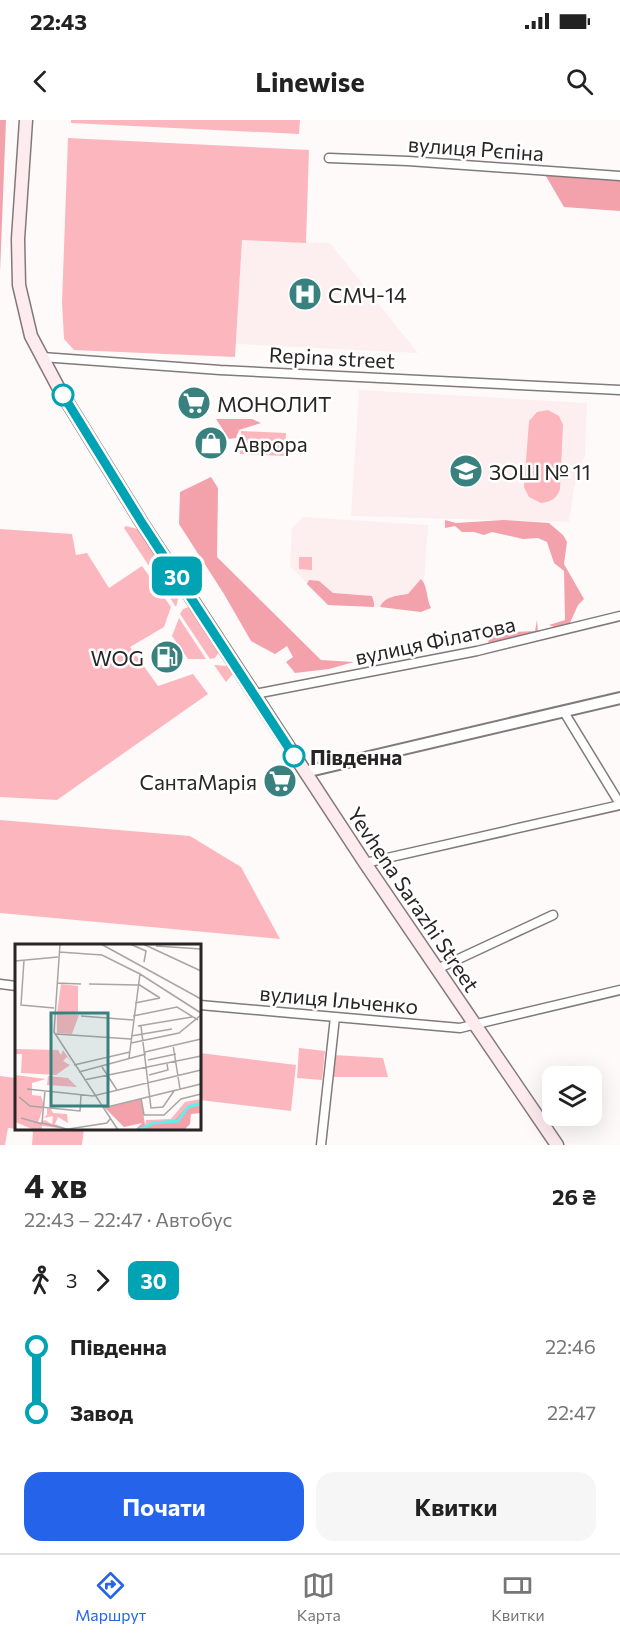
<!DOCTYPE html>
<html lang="uk">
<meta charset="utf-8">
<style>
body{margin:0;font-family:Commissioner,sans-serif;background:#f6f6f6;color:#222;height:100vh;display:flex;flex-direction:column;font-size:22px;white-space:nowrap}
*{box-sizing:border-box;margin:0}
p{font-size:20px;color:#767676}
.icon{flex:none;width:33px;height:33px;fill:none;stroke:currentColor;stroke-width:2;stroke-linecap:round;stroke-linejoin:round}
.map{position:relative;height:1025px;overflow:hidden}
.sheet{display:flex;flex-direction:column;background:#fff;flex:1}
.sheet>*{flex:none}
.badge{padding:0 12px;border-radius:9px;font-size:21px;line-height:39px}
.buttons{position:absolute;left:542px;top:946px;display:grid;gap:12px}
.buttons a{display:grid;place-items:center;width:60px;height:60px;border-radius:12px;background:#fff;box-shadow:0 6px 24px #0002;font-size:30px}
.map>.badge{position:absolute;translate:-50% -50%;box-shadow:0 0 0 3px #fff}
.legs{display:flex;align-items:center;gap:9px;height:66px;padding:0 24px;font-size:20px}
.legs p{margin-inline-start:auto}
.overview{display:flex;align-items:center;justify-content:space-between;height:102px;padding:0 24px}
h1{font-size:33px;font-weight:700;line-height:45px}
.cta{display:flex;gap:12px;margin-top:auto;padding:12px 24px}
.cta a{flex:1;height:69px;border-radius:18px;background:#2563eb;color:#fff;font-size:24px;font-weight:700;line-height:69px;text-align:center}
.cta a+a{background:#f6f6f6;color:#222}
ul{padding:0 24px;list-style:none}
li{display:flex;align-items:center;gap:21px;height:66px;font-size:22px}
li i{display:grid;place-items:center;width:9px;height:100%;margin:0 8px;background:currentColor}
li i::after{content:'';width:15px;height:15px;margin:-8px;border:4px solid;border-radius:50%;background:#fff}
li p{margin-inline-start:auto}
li:first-child i{background:linear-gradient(#0000 50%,currentColor 0)}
li:last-child i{background:linear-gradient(currentColor 50%,#0000 0)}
.status{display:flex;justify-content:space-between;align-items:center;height:42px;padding:0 30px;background:#fff;direction:ltr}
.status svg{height:16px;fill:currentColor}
header{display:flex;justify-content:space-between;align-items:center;height:78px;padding:0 24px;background:#fff;font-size:27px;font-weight:700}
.menu{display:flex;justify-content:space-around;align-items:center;height:84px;border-top:2px solid #e0e0e0;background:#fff;font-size:16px;color:#767676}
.menu a{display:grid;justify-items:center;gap:3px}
.menu .selected{color:#2563eb}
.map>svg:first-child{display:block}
</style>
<div class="status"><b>22:43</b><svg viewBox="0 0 49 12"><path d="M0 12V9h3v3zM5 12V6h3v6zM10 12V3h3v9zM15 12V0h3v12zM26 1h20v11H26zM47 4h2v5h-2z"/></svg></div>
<header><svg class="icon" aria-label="back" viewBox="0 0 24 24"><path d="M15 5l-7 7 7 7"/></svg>Linewise<svg class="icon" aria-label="search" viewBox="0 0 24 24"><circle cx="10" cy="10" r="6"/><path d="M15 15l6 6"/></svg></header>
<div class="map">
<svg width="620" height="1025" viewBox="0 0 620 1025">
<rect width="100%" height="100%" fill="#fefafa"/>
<path fill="#fdeeef" d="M 242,120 L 330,123 L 418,233 L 236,224 Z
M 359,270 L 587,283 L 585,335 L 574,368 L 569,402 L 351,396 Z
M 303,397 L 428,405 L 422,488 L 328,485 L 290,446 L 292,408 Z"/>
<path fill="#fcb7be" d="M 71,0 L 300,0 L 299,14 L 71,3 Z
M 68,18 L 309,30 L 306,123 L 242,120 L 235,237 L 74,230 L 64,219 L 62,182 Z
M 548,290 L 559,296 L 563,305 L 560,369 C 557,379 550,382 541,383 L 529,377 L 524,367 L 529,301 L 537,292 Z
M 241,311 L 286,313 L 285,336 L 240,334 Z
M 126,406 L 138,409 L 180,472 L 176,487 L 124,408 Z
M 0,409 L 72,414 L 76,435 L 87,433 L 109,468 L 142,446 L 171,487 L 164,507 L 130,527 L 158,566 L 193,554 L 208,574 L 57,680 L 0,677 Z
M 299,437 L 312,437 L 312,450 L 299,449 Z
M 189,487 L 219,532 L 215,538 L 210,539 L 180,494 L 183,489 Z
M 179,498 L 206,539 L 188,539 L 172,516 Z
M 214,545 L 227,546 L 233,554 L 226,562 Z
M 0,700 L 190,716 L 241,747 L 280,819 L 0,793 Z
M 299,928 L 325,931 L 322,960 L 297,958 Z
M 200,933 L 296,945 L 291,991 L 200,980 Z
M 334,935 L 383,938 L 388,957 L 332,957 Z
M 0,956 L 16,958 L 16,1008 L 84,1009 L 82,1025 L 32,1025 L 33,1011 L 8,1008 L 5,1025 L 0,1025 Z"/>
<path fill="#f3a1aa" d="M 0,0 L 6,0 L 0,152 Z
M 543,51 L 620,56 L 620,91 L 564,87 Z
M 216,299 L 252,299 L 261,303 L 239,310 L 236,318 L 229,319 Z
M 211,357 L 218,368 L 217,437 L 321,540 L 354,542 L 329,549 L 295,553 L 286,542 L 293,537 L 287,526 L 275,534 L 251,521 L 224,474 L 179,404 L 180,372 Z
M 445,400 L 456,403 L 504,400 L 549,403 L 563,415 L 567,422 L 564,444 L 584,479 L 578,485 L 569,505 L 557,508 L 549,505 L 565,500 L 564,451 L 554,443 L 547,422 L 538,418 L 523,419 L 492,412 L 484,415 L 474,412 L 462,412 L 455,406 L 445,408 Z
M 421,459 C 428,466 426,479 431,488 L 421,492 L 380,487 C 385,476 397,476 408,474 Z
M 309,460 L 319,461 L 333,473 L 372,476 L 374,483 L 374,487 L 328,485 L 307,464 Z
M 537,500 L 538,513 L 488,523 L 491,513 L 535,511 Z"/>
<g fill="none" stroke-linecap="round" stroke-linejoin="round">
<g stroke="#82797a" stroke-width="11">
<path id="minor" d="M 329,38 L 408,41 L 620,56
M 42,237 L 220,250 L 620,270
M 255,574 L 477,531 L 620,496
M 564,592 L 620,684
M 365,743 L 620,685
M 437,849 L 553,795
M 0,864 L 16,866
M 200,885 L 460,908 L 620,870
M 321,1025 L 335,897"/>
</g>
<g stroke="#82797a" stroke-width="14">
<path id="tertiary" d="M 305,652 L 620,578"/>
</g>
<g stroke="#82797a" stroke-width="15">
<path id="secondary" d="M 26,0 L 18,119 L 19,165 L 31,216 L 58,267 L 142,403 L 365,743 L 557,1025"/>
</g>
<use href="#minor" stroke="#fff" stroke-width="8"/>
<use href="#tertiary" stroke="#fff" stroke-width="10"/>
<use href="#secondary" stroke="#fdebed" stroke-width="12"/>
</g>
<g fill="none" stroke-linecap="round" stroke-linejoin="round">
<g stroke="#fff" stroke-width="14">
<path id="line-1" d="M 63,275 L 142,403 L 294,636"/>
</g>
<use href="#line-1" stroke="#00a3b4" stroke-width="9"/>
</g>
<defs>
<g id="hospital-disc" transform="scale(1.725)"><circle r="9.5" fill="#38817f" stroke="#fff"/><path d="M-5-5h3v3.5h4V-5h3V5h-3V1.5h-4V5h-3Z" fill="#fff"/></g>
<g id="supermarket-disc" transform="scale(1.725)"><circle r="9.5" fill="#38817f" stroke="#fff"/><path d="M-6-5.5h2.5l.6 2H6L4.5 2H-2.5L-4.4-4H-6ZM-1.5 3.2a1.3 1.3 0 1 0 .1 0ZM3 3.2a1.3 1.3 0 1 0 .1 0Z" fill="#fff"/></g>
<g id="shop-disc" transform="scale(1.725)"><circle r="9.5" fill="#38817f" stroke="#fff"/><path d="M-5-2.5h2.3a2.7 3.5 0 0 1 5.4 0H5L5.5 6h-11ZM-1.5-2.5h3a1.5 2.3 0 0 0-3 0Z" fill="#fff"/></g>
<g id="school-disc" transform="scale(1.725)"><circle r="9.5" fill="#38817f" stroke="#fff"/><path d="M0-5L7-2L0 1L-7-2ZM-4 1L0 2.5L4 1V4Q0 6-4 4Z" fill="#fff"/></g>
<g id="fuel-disc" transform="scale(1.725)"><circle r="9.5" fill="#38817f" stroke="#fff"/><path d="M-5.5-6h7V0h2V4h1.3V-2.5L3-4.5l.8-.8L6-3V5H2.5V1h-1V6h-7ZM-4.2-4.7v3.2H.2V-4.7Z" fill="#fff"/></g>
</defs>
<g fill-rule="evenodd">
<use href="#hospital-disc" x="305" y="174"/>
<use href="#supermarket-disc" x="194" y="283"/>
<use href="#shop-disc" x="211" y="323"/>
<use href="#school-disc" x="466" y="351"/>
<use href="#fuel-disc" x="167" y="537"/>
<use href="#supermarket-disc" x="280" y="661"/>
</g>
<g fill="#fff" stroke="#00a3b4" stroke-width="3">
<circle cx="63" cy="275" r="10"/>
<circle cx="294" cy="636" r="10"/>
</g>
<g text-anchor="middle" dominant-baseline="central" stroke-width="5" stroke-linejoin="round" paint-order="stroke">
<g font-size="21" fill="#282525" stroke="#fff">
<text transform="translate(476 28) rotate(4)">вулиця Рєпіна</text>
<text transform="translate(332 237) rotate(3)">Repina street</text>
<text transform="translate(435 520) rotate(-12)">вулиця Філатова</text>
<text transform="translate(414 779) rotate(56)">Yevhena Sarazhi Street</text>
<text transform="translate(339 879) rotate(5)">вулиця Ільченко</text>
</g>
<g font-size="21" fill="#282525" stroke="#fff" text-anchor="start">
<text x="328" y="174">СМЧ-14</text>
<text x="217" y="283">МОНОЛИТ</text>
<text x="234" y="323">Аврора</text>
<text x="489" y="351">ЗОШ № 11</text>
<text x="144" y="537" text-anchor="end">WOG</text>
<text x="257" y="661" text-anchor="end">СантаМарія</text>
</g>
<g font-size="21" font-weight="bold" fill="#282525" stroke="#fff" text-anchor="start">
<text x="310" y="636">Південна</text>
</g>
</g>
<g transform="translate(15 824)">
<rect width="186" height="186" fill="#fefafa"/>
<path d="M 46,40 L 63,42 L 63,70 L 42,69 ZM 42,70 L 64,71 L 57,90 L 42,89 ZM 1,105 L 43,106 L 46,111 L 48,106 L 57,119 L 52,113 L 48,117 L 55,121 L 41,131 L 6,129 L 7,110 L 0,110 ZM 0,131 L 31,135 L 17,139 L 17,151 L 26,152 L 29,161 L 23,179 L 30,176 L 37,180 L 38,172 L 28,174 L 32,171 L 32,164 L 36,165 L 38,169 L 52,170 L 53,179 L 43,173 L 40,180 L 52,185 L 27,182 L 27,186 L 20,186 L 0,178 ZM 33,132 L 53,134 L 62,143 L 32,141 ZM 186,155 L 186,161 L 172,165 L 162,176 L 130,181 L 131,176 L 156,175 L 170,158 Z" fill="#fcb7be"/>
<path d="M 126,155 L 130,181 L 158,178 L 170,165 L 181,162 L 186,161 L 186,169 L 176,170 L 175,180 L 169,186 L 120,186 L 127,179 L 109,183 L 90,164 Z" fill="#f3a1aa"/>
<path fill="none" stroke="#60f0ec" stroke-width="3" d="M 124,186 L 138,179 L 163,177 L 173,163 L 186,159"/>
<path fill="none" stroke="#a8a5a5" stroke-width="1.5" d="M 45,0 L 39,88 L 103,186M 86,0 L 186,55M 115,0 L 131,7 L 129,18M 128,0 L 186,27M 141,2 L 186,5M 44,8 L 87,11 L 125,30 L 186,69M 9,16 L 6,61 L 39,64M 0,17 L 43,13M 42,39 L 66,40M 74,40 L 123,41M 123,40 L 145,54M 120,59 L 145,54M 66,72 L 118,76M 118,72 L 162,63 L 183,76M 123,82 L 177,73M 126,82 L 136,164 L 148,163 L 159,147M 41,90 L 116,95M 116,92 L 157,85M 116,99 L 164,89 L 186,71M 158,101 L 165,145M 130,108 L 186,95M 114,114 L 125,30M 133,116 L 161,110M 59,121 L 115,108M 87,123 L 102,146M 64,128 L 131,110M 134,131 L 153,126 L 152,120M 69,136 L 186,112M 12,145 L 78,152 L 186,126M 4,153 L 15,162 L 65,167 L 66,151M 126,154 L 129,171 L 149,171 L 166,155 L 186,150M 88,164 L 186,140M 6,174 L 27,180M 27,179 L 30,147M 27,179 L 52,185M 47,186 L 92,179 L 95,175"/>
<path fill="#38817f" fill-opacity="0.15" stroke="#38817f" stroke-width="3" d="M 36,69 L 93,69 L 93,162 L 36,162 Z"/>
<rect width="186" height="186" fill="none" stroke="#282525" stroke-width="3"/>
</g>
</svg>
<div class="buttons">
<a><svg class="icon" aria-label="layers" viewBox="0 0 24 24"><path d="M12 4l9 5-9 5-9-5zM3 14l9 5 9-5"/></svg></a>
</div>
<b class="badge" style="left:177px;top:456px;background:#00a3b4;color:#fff">30</b>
</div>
<section class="sheet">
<div class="overview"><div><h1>4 хв</h1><p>22:43 – 22:47 · Автобус</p></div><b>26 ₴</b></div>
<div class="legs"><svg class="icon" aria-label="walk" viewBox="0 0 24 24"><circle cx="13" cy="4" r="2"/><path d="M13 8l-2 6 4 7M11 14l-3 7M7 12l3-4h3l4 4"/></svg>3<svg class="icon" aria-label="forward" viewBox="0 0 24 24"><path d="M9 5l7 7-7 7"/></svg><b class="badge" style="background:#00a3b4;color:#fff">30</b></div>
<ul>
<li><i style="color:#00a3b4"></i><b>Південна</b><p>22:46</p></li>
<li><i style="color:#00a3b4"></i><b>Завод</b><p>22:47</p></li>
</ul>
<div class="cta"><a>Почати</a><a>Квитки</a></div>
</section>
<nav class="menu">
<a class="selected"><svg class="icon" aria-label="directions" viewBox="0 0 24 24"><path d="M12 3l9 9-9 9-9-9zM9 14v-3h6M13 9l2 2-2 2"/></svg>Маршрут</a>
<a><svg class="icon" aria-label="map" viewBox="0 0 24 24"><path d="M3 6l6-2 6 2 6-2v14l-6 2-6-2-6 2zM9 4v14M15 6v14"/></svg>Карта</a>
<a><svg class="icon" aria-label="tickets" viewBox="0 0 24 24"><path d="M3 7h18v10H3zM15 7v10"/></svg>Квитки</a>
</nav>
